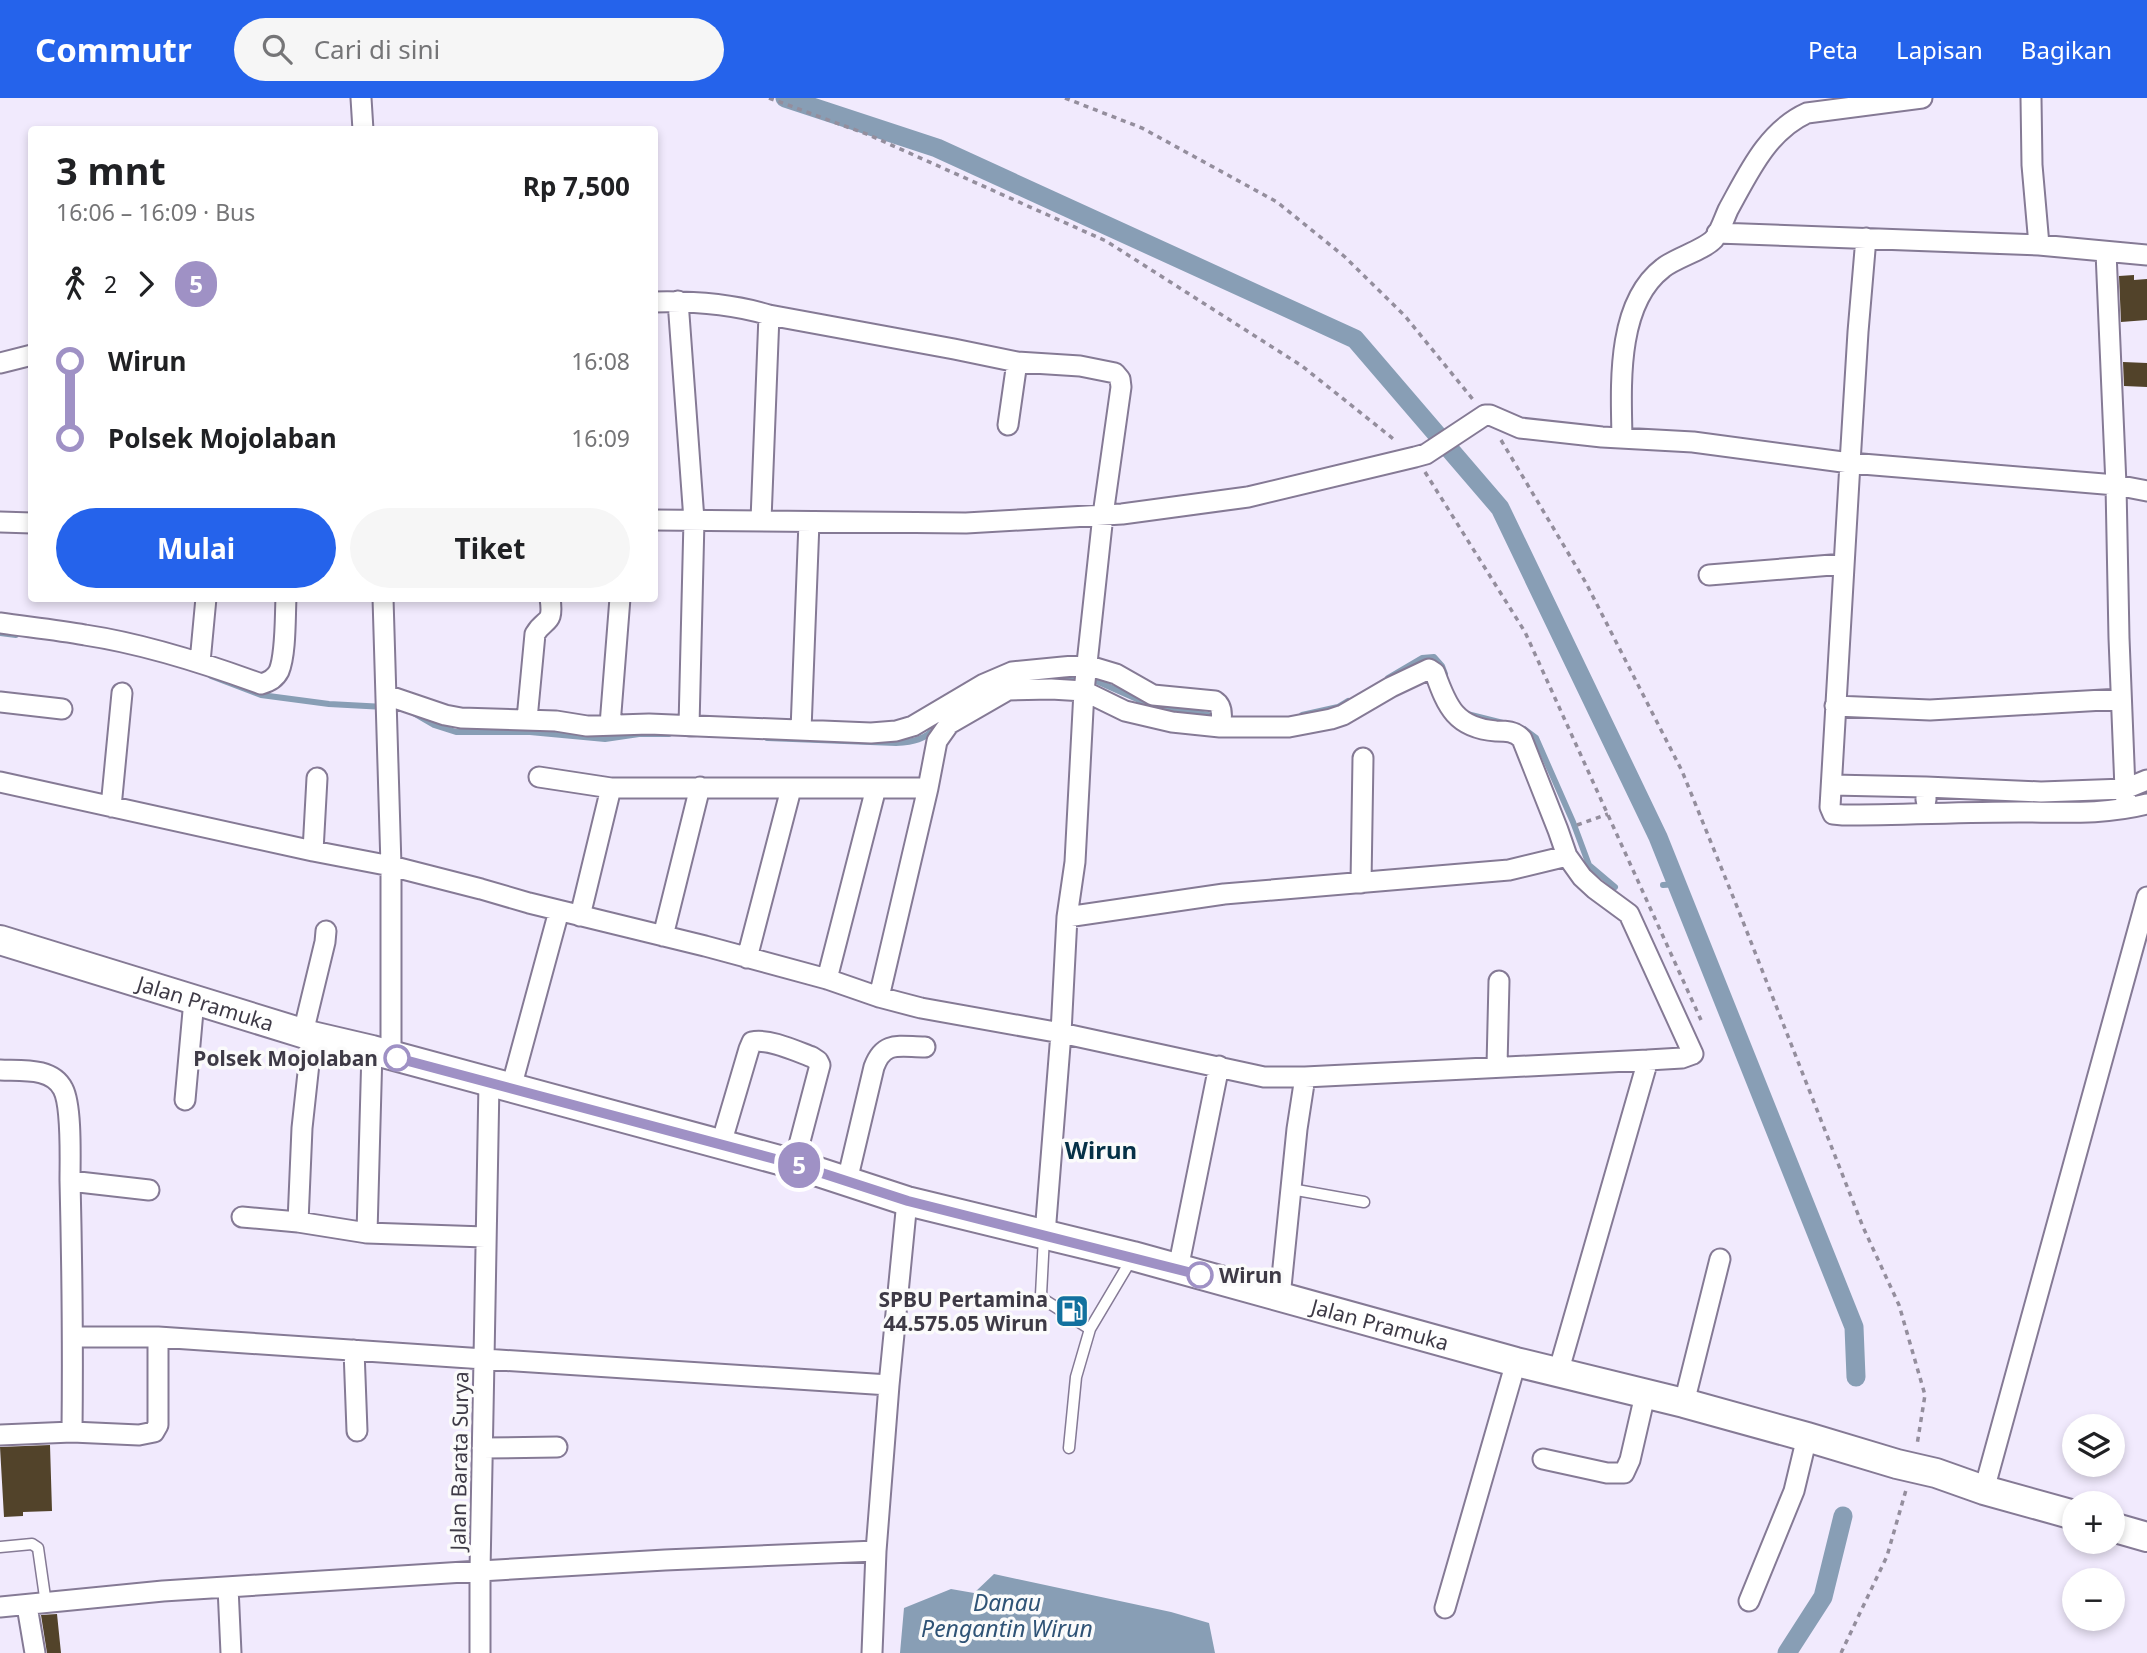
<!DOCTYPE html>
<html lang="id">
<meta charset="utf-8">
<style>
body{margin:0;font-family:"Noto Sans",sans-serif;background:#f6f6f6;color:#202124;height:100vh;display:flex;flex-direction:column;font-size:26px;white-space:nowrap}
*{box-sizing:border-box;margin:0}
p{font-size:23px;color:#757577}
.icon{flex:none;width:38px;height:38px;fill:none;stroke:currentColor;stroke-width:2;stroke-linecap:round;stroke-linejoin:round}
.map{position:relative;flex:1;overflow:hidden}
.sheet{position:absolute;left:28px;top:28px;width:630px;height:476px;display:flex;flex-direction:column;background:#fff;border-radius:7px;box-shadow:0 4px 10px #0003}
.sheet>*{flex:none}
.badge{padding:0 14px;border-radius:23px;font-size:24px;line-height:46px}
.buttons{position:absolute;left:2062px;top:1316px;display:grid;gap:14px}
.buttons a{display:grid;place-items:center;width:63px;height:63px;border-radius:50%;background:#fff;box-shadow:0 4px 10px #0003;font-size:35px}
.map>.badge{position:absolute;translate:-50% -50%;box-shadow:0 0 0 4px #fff}
.legs{display:flex;align-items:center;gap:10px;height:77px;padding:0 28px;font-size:23px}
.legs p{margin-inline-start:auto}
.summary{display:flex;align-items:center;justify-content:space-between;height:119px;padding:0 28px}
h1{font-size:38px;font-weight:700;line-height:52px}
.action{display:flex;gap:14px;margin-top:auto;padding:14px 28px}
.action a{flex:1;height:80px;border-radius:42px;background:#2563eb;color:#fff;font-size:28px;font-weight:700;line-height:80px;text-align:center}
.action a+a{background:#f6f6f6;color:#202124}
ul{padding:0 28px;list-style:none}
li{display:flex;align-items:center;gap:24px;height:77px;font-size:26px}
li i{display:grid;place-items:center;width:10px;height:100%;margin:0 9px;background:currentColor}
li i::after{content:'';width:18px;height:18px;margin:-9px;border:5px solid;border-radius:50%;background:#fff}
li p{margin-inline-start:auto}
li:first-child i{background:linear-gradient(#0000 50%,currentColor 0)}
li:last-child i{background:linear-gradient(currentColor 50%,#0000 0)}
header{display:flex;align-items:center;gap:42px;box-sizing:border-box;height:98px;padding:0 35px;background:#2563eb;color:#fff}
header strong{font-size:33px}
nav{display:flex;gap:38px;margin-inline-start:auto;font-size:24px}
.search{width:490px;height:63px;background:#f6f6f6;display:flex;align-items:center;gap:18px;box-sizing:border-box;padding:0 24px;border-radius:38px;color:#757577;font-size:26px}
.map>svg:first-child{display:block}
</style>
<header>
<strong>Commutr</strong>
<div class="search"><svg class="icon" aria-label="search" viewBox="0 0 24 24"><circle cx="10" cy="10" r="6"/><path d="M15 15l6 6"/></svg>Cari di sini</div>
<nav><a>Peta</a><a>Lapisan</a><a>Bagikan</a></nav>
</header>
<div class="map">
<svg width="2147" height="1555" viewBox="0 0 2147 1555">
<rect width="100%" height="100%" fill="#f1eafd"/>
<path fill="#889eb5" d="M 994,1476 L 1171,1514 L 1209,1525 L 1215,1555 L 900,1555 L 904,1510 L 951,1491 L 974,1495 Z"/>
<g fill="none" stroke-linecap="round" stroke-linejoin="round">
<path stroke="#889eb5" stroke-width="6" d="M 0,535 L 16,537
M 211,578 L 261,597 L 329,606 L 385,609
M 1046,580 L 1076,579 L 1094,582 L 1146,605 L 1218,619
M 1388,580 L 1422,560 L 1434,559 L 1442,568 L 1445,576
M 415,616 L 434,627 L 456,634 L 530,634 L 605,641 L 639,636 L 669,636
M 1467,616 L 1507,626
M 1302,617 L 1338,609 L 1348,603
M 1524,631 L 1536,640 L 1573,724 L 1589,767 L 1615,789
M 767,640 L 896,645 C 913,644 925,642 937,628
M 1663,787 L 1677,786"/>
<path stroke="#889eb5" stroke-width="19" d="M 785,0 L 937,50 L 1355,241 L 1500,410 L 1658,739 L 1854,1229 L 1856,1279
M 1787,1555 L 1823,1499 L 1843,1418"/>
</g>
<path fill="#52432a" d="M 2134,177 L 2134,182 L 2147,181 L 2147,222 L 2121,224 L 2119,178 Z
M 2123,264 L 2147,265 L 2147,289 L 2124,288 Z
M 50,1347 L 52,1413 L 23,1414 L 23,1418 L 4,1419 L 0,1349 Z
M 57,1516 L 61,1555 L 47,1555 L 41,1517 Z"/>
<g fill="none" stroke-linecap="round" stroke-linejoin="round">
<g stroke="#857a95" stroke-width="13">
<path id="service" d="M 1291,1091 L 1364,1104
M 1044,1139 L 1041,1197 L 1043,1201 L 1090,1231 L 1131,1162
M 1069,1350 L 1076,1279 L 1090,1231
M 0,1449 L 32,1446 L 38,1450 L 46,1506"/>
</g>
<g stroke="#857a95" stroke-width="23">
<path id="minor" d="M 361,0 L 363,32
M 2031,0 L 2032,67 L 2039,147
M 1717,135 L 2039,147 L 2147,157
M 2106,154 L 2116,387 L 2119,540 L 2125,691 L 2147,682
M 678,203 L 694,422 L 689,628
M 654,204 C 693,203 732,206 769,217 L 954,251 L 1017,264 L 1080,268 L 1115,275 L 1120,281 L 1121,289 L 1103,417 L 1084,593 L 1075,764 L 1067,819 L 1061,935 L 1045,1136
M 0,265 L 32,257
M 1008,327 L 1017,264
M 1622,340 C 1621,287 1616,206 1663,170 C 1675,160 1704,152 1714,141 C 1720,134 1724,121 1728,112 C 1748,76 1767,33 1807,15 L 1922,0
M 2147,393 L 2116,387 L 1850,365 L 1830,709 L 1833,716 L 1843,717 C 1902,717 1960,714 2019,714 C 2062,714 2105,717 2147,706
M 654,422 L 966,425 L 1122,416 L 1248,399 L 1415,359 L 1426,356 L 1485,317 L 1490,317 L 1520,330 L 1602,339 L 1693,344 L 1850,365 L 1858,234 L 1866,140
M 761,422 L 769,217
M 0,424 L 32,425
M 1709,477 L 1844,466
M 383,500 L 391,768 L 391,958
M 0,525 C 28,529 57,532 85,537 C 145,546 204,565 261,586 C 269,584 275,581 279,573 C 286,556 285,520 286,500
M 200,564 L 206,500
M 386,597 L 445,617 L 461,620 L 556,623 L 587,628 L 649,626 L 871,635 L 896,633 L 913,628 L 984,586 L 1012,574 L 1063,569 L 1086,567 L 1116,576 L 1153,597 L 1215,603 C 1223,608 1222,620 1220,629
M 0,604 L 62,611
M 1835,608 L 1930,612 L 2121,601
M 527,621 L 535,536 C 545,519 554,528 550,500
M 610,627 L 620,500
M 801,632 L 809,424
M 539,679 L 611,690 L 928,690 L 879,899
M 0,684 L 313,753 L 391,768 L 481,791 L 529,805 L 705,848 L 827,881 L 879,899 L 921,910 L 1061,935 L 1264,979 L 1305,979 L 1648,962 L 1558,1275
M 1832,687 L 1926,689 L 1926,702
M 1926,689 L 2041,694 L 2125,691 L 2126,704
M 928,690 L 937,643 L 949,626 L 1008,592 L 1051,591 L 1084,593 L 1125,613 L 1172,624 L 1220,629 L 1289,629 L 1331,621 L 1343,617 L 1391,589 L 1429,571 L 1435,575 C 1447,609 1456,630 1496,633 C 1506,633 1515,633 1522,641 L 1558,732 L 1567,758 L 1509,772 L 1224,796 L 1067,819
M 111,709 L 122,595
M 313,753 L 317,680
M 1567,758 L 1582,779 L 1595,791 L 1629,816 L 1693,956 L 1682,960 L 1648,962
M 1361,785 L 1363,660
M 580,818 L 611,690
M 663,838 L 700,689
M 747,860 L 791,691
M 827,881 L 876,690
M 303,935 L 325,844 L 326,833
M 1497,968 L 1499,883
M 0,972 C 21,973 52,969 63,991 C 72,1008 70,1061 70,1082 C 72,1166 73,1250 72,1334 L 0,1337
M 511,990 L 559,813
M 185,1002 L 194,902
M 721,1046 L 749,951 L 752,944 C 768,940 796,953 812,959 L 818,963 L 820,967 L 794,1066
M 70,1083 L 149,1092
M 847,1083 L 874,969 C 884,942 900,949 925,949
M 242,1119 L 298,1124 L 367,1135 L 485,1139
M 298,1124 L 302,1030 L 312,938
M 367,1135 L 372,952
M 1178,1171 L 1219,968
M 1280,1199 L 1297,1031 L 1305,979
M 74,1239 L 158,1239 L 484,1261 L 489,984
M 354,1252 L 357,1333
M 889,1287 L 907,1103
M 1684,1305 L 1720,1161
M 72,1334 L 139,1337 L 154,1334 L 158,1327 L 158,1239
M 482,1350 L 557,1349
M 1543,1361 L 1607,1375 L 1624,1375 L 1630,1362 L 1645,1297
M 1984,1392 L 2147,799
M 228,1489 L 231,1555
M 1749,1503 L 1794,1393 L 1807,1339
M 27,1508 L 35,1555
M 0,1509 L 163,1493 L 480,1473 L 480,1555
M 1445,1510 L 1516,1264
M 872,1555 L 876,1453 L 889,1287 L 484,1261 L 480,1473 L 665,1462 L 876,1453"/>
</g>
<g stroke="#857a95" stroke-width="32">
<g id="secondary">
<path id="s1" d="M 0,842 L 312,938 L 372,952 L 794,1066 L 907,1103 L 1133,1158 L 1516,1264 L 1684,1305 L 1807,1339 L 1897,1366 L 1936,1375 L 1984,1392 L 2074,1417"/>
<path d="M 2112,1429 L 2147,1439"/>
</g>
</g>
<path stroke="#948e9d" stroke-width="3.5" stroke-dasharray="5 5" stroke-linecap="butt" d="M 769,0 L 869,37 L 1106,143 L 1302,268 L 1396,343
M 1065,0 L 1142,30 L 1277,104 L 1345,159 L 1405,218 L 1475,304
M 1501,342 L 1586,485 L 1682,673 L 1738,811 L 1863,1129 L 1899,1207 L 1925,1297 L 1917,1347
M 1425,374 L 1525,534 L 1701,922
M 1577,727 L 1608,716
M 1841,1555 L 1887,1458 L 1906,1392"/>
<use href="#service" stroke="#fff" stroke-width="10"/>
<use href="#minor" stroke="#fff" stroke-width="19"/>
<use href="#secondary" stroke="#fff" stroke-width="28"/>
</g>
<g fill="none" stroke-linecap="round" stroke-linejoin="round">
<g stroke="#fff" stroke-width="16">
<path id="line-1" d="M 397,960 L 794,1066 L 908,1103 L 1200,1177"/>
</g>
<use href="#line-1" stroke="#9f91c5" stroke-width="10"/>
</g>
<defs>
<g id="fuel-square" transform="scale(1.75)"><rect x="-9" y="-9" width="18" height="18" rx="4" fill="#12719f" stroke="#fbfbfb"/><path d="M-5.5-6h7V0h2V4h1.3V-2.5L3-4.5l.8-.8L6-3V5H2.5V1h-1V6h-7ZM-4.2-4.7v3.2H.2V-4.7Z" fill="#fff"/></g>
</defs>
<g fill-rule="evenodd">
<use href="#fuel-square" x="1072" y="1213"/>
</g>
<g fill="#fff" stroke="#9f91c5" stroke-width="3.5">
<circle cx="397" cy="960" r="12"/>
<circle cx="1200" cy="1177" r="12"/>
</g>
<g text-anchor="middle" dominant-baseline="central" stroke-width="7" stroke-linejoin="round" paint-order="stroke">
<g font-size="21" fill="#3e3a46" stroke="#fbfbfb">
<text stroke="none"><textPath href="#s1" startOffset="215">Jalan Pramuka</textPath></text>
<text stroke="none"><textPath href="#s1" startOffset="1433">Jalan Pramuka</textPath></text>
<text transform="translate(459 1363) rotate(-89)">Jalan Barata Surya</text>
</g>
<g font-size="21" font-weight="bold" fill="#3e3a46" stroke="#fbfbfb" text-anchor="end">
<text x="378" y="960">Polsek Mojolaban</text>
<text x="1219" y="1177" text-anchor="start">Wirun</text>
</g>
<g font-size="21" font-weight="bold" fill="#3e3a46" stroke="#fbfbfb" text-anchor="end">
<text x="1048" y="1201">SPBU Pertamina<tspan x="1048" dy="24">44.575.05 Wirun</tspan></text>
</g>
<g font-size="23" font-style="italic" fill="#2f5376" stroke="#fbfbfb">
<text x="1007" y="1504">Danau<tspan x="1007" dy="26">Pengantin Wirun</tspan></text>
</g>
<g font-size="24" font-weight="bold" fill="#063147" stroke="#fbfbfb">
<text x="1101" y="1051">Wirun</text>
</g>
</g>
</svg>
<div class="buttons">
<a><svg class="icon" aria-label="layers" viewBox="0 0 24 24"><path d="M12 4l9 5-9 5-9-5zM3 14l9 5 9-5"/></svg></a>
<a>+</a>
<a>−</a>
</div>
<b class="badge" style="left:799px;top:1067px;background:#9f91c5;color:#fff">5</b>
<section class="sheet">
<div class="summary"><div><h1>3 mnt</h1><p>16:06 – 16:09 · Bus</p></div><b>Rp 7,500</b></div>
<div class="legs"><svg class="icon" aria-label="walk" viewBox="0 0 24 24"><circle cx="13" cy="4" r="2"/><path d="M13 8l-2 6 4 7M11 14l-3 7M7 12l3-4h3l4 4"/></svg>2<svg class="icon" aria-label="forward" viewBox="0 0 24 24"><path d="M9 5l7 7-7 7"/></svg><b class="badge" style="background:#9f91c5;color:#fff">5</b></div>
<ul>
<li><i style="color:#9f91c5"></i><b>Wirun</b><p>16:08</p></li>
<li><i style="color:#9f91c5"></i><b>Polsek Mojolaban</b><p>16:09</p></li>
</ul>
<div class="action"><a>Mulai</a><a>Tiket</a></div>
</section>
</div>
